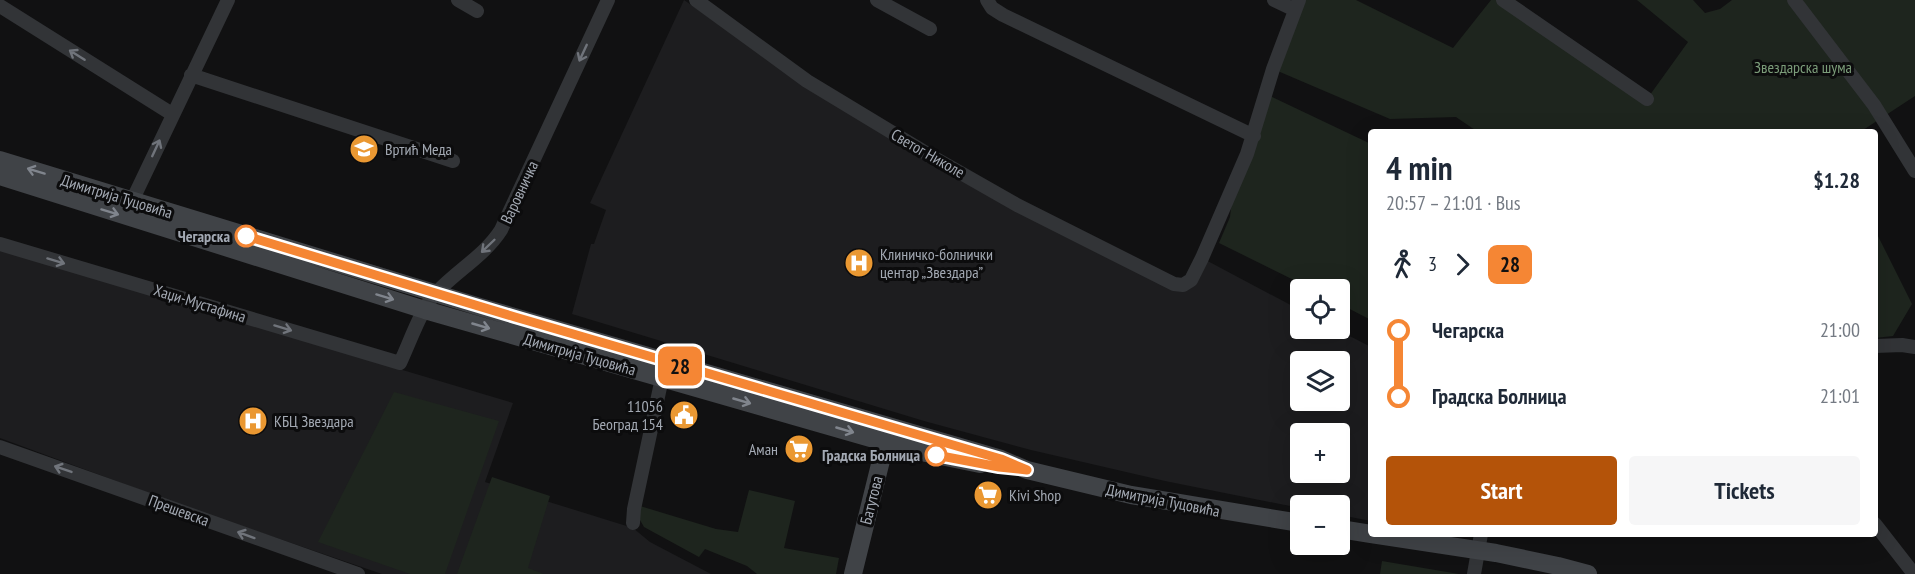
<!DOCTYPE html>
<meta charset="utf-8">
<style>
body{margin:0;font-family:"PT Sans Narrow",sans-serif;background:#f6f6f7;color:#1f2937;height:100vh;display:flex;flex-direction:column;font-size:22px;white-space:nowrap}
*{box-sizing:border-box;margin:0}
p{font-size:20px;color:#747a83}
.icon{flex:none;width:33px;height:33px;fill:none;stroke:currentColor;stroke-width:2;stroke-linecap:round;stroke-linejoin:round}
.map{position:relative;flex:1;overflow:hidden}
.side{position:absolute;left:1368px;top:129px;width:510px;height:408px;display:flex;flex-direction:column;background:#fff;border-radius:6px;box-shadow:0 6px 24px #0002}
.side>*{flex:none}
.badge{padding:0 12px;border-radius:9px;font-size:21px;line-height:39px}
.fabs{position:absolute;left:1290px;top:279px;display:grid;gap:12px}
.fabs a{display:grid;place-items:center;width:60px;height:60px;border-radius:6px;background:#fff;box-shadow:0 6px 24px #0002;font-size:30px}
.map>.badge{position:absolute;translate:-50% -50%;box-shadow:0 0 0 3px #fff}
.legs{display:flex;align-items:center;gap:9px;height:66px;padding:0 18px;font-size:20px}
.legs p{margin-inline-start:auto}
.headline{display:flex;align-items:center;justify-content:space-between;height:102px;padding:0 18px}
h1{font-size:33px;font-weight:600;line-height:45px}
.primary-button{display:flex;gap:12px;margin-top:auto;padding:12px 18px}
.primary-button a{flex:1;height:69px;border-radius:6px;background:#b45309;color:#fff;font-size:24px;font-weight:600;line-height:69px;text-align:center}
.primary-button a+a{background:#f6f6f7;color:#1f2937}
ul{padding:0 18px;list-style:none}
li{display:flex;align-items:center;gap:21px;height:66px;font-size:22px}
li i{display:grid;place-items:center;width:9px;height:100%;margin:0 8px;background:currentColor}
li i::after{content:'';width:15px;height:15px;margin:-8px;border:4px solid;border-radius:50%;background:#fff}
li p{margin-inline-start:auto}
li:first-child i{background:linear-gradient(#0000 50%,currentColor 0)}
li:last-child i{background:linear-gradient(currentColor 50%,#0000 0)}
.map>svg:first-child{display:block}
</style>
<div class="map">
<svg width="1915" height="574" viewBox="0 0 1915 574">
<rect width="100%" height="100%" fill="#111112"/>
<path fill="#1d1d1f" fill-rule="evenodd" d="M 684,0 L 810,87 L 959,171 L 1183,285 L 1202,258 L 1300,310 L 1300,328 L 1336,329 L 1371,347 L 1371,521 L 1340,515 L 1340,506 L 1300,506 L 1300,508 L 1165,481 L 1031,450 L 924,421 L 572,314 L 591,244 L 594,244 L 606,210 L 590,203 ZM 1300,362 L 1340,362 L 1340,400 L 1300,400 ZM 1300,434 L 1340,434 L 1340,472 L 1300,472 Z
M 0,250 L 513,403 L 485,482 L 633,528 L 650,542 L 711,574 L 382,574 L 189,508 L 0,438 Z"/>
<path fill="#1e251e" d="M 1299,0 L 1356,0 L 1453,48 L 1491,0 L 1503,0 L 1647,99 L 1688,42 L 1637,0 L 1693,0 L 1705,13 L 1720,9 L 1732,0 L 1915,0 L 1915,96 L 1860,132 L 1478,132 L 1456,117 L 1390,119 L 1273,69 Z
M 1266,94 L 1371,144 L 1371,320 L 1340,304 L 1340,290 L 1312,289 L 1219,243 L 1230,217 L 1233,192 Z
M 1875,230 L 1912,304 L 1893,336 L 1875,338 Z
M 394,392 L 499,421 L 445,574 L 410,574 L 318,542 Z
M 492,477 L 550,496 L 528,568 L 544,574 L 457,574 Z
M 749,490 L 795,501 L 784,548 L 839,558 L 836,574 L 757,574 L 747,566 L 705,549 L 699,557 L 644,527 L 640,520 L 640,506 L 716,529 L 738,532 Z
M 1382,561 L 1459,574 L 1380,574 Z"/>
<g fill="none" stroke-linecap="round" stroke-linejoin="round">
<path stroke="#323437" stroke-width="14" d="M 458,0 L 477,11
M 696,0 L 807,81 L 931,156 L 1017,205 L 1174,284 L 1183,285 L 1191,280 L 1202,258 L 1247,154 L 1273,69 L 1299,0
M 877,0 L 930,29
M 987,0 L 992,8 L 1003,15 L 1254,136
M 1274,0 L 1295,10
M 1503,0 L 1647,99
M 1794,0 L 1874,105 L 1915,171
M 0,6 L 172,114
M 191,75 L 453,161
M 132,201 L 228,0
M 0,244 L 400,363 C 410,342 421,308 437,292 C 458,270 485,255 501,230 L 608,0
M 1875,346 L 1902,345 L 1915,347
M 0,447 L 358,574
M 633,523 L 634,509 L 662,378
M 1875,524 L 1914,574
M 1474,574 L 1481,534"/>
<path stroke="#404347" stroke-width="18" d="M 0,160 L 477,306 L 1001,459 L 1027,470 L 1131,495 L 1300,523
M 0,176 L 425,310 L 916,451 L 980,464
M 1340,529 L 1371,534
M 1371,534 L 1496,553 L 1558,566 L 1588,574
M 853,574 L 888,432"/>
</g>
<defs><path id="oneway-shaft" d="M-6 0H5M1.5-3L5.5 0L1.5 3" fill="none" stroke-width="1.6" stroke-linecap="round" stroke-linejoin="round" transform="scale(1.5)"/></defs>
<g stroke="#70747b">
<use href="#oneway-shaft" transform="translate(583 53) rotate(115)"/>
<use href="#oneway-shaft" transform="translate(77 55) rotate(-148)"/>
<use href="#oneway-shaft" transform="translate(156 148) rotate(-65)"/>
<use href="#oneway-shaft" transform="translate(488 246) rotate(136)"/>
<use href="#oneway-shaft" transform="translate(56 261) rotate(17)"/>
<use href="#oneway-shaft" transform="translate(283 328) rotate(17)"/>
<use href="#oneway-shaft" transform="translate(63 469) rotate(-161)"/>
<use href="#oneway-shaft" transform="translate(246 535) rotate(-160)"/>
</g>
<g stroke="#80858d">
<use href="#oneway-shaft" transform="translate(36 171) rotate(-163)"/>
<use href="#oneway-shaft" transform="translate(110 212) rotate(17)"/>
<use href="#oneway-shaft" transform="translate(385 297) rotate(17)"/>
<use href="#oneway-shaft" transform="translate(481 326) rotate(16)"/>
<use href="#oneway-shaft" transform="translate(742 401) rotate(16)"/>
<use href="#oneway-shaft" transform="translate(845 430) rotate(16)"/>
</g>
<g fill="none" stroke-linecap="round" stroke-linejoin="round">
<g stroke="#fff" stroke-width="14">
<path id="line-1" d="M 246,236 L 515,317 L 1001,459 L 1027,470 L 999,467 L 936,455"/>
</g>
<use href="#line-1" stroke="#f58634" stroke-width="9"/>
</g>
<defs>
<g id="school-disc" transform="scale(1.5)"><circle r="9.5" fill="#ea9832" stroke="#0c0c0d"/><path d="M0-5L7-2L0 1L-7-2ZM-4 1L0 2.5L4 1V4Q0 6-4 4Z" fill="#fff"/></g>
<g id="hospital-disc" transform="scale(1.5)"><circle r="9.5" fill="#ea9832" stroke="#0c0c0d"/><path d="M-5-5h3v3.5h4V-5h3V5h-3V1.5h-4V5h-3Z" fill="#fff"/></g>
<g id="civic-disc" transform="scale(1.5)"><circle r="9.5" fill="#ea9832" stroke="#0c0c0d"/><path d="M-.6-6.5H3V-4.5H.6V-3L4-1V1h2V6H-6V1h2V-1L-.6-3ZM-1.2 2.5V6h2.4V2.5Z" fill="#fff"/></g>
<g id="supermarket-disc" transform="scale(1.5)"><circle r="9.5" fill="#ea9832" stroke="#0c0c0d"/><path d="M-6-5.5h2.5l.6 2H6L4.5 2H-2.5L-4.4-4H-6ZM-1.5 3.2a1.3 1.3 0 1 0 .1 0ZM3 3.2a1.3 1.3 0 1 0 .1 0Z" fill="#fff"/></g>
</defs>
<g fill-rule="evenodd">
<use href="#school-disc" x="364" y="149"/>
<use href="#hospital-disc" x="859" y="263"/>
<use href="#civic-disc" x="684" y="415"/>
<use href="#hospital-disc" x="253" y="421"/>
<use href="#supermarket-disc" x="799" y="449"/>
<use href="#supermarket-disc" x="988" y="495"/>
</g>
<g fill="#fff" stroke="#f58634" stroke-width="3">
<circle cx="246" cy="236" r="10"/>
<circle cx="936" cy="455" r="10"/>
</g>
<g text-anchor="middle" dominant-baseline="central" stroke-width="6" stroke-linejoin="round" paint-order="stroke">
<g font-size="16" fill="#7c9d7a" stroke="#0c0c0d">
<text x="1803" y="67">Звездарска шума</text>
</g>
<g font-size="16" fill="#a3a9b3" stroke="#0c0c0d" text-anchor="start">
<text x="385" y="149">Вртић Меда</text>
<text x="880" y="254">Клиничко-болнички<tspan x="880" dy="18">центар „Звездара”</tspan></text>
<text x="663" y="406" text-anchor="end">11056<tspan x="663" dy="18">Београд 154</tspan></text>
<text x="274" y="421">КБЦ Звездара</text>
<text x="778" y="449" text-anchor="end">Аман</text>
<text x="1009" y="495">Kivi Shop</text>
</g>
<g font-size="16" fill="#a3a9b3" stroke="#0c0c0d">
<text transform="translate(928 153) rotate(30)">Светог Николе</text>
<text transform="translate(519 192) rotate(-65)">Варовничка</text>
<text transform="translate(117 196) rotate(17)">Димитрија Туцовића</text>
<text transform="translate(200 303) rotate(17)">Хаџи-Мустафина</text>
<text transform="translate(580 354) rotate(16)">Димитрија Туцовића</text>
<text transform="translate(871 500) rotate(-76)">Батутова</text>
<text transform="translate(1163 500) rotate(11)">Димитрија Туцовића</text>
<text transform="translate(179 510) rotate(20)">Прешевска</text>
</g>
<g font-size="16" font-weight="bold" fill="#a3a9b3" stroke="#0c0c0d" text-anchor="end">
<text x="230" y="236">Чегарска</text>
<text x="920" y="455">Градска Болница</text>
</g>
</g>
</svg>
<div class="fabs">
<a><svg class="icon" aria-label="locate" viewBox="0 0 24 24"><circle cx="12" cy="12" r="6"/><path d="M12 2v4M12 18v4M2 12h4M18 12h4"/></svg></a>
<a><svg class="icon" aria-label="layers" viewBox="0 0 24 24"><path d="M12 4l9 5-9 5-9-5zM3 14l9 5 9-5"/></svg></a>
<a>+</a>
<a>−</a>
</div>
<b class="badge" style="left:680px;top:366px;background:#f58634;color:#111">28</b>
<section class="side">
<div class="headline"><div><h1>4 min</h1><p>20:57 – 21:01 · Bus</p></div><b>$1.28</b></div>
<div class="legs"><svg class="icon" aria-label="walk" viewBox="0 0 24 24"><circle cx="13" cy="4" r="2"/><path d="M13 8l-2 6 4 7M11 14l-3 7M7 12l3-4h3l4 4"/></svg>3<svg class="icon" aria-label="forward" viewBox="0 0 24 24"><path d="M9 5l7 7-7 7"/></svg><b class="badge" style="background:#f58634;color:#111">28</b></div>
<ul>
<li><i style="color:#f58634"></i><b>Чегарска</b><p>21:00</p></li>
<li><i style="color:#f58634"></i><b>Градска Болница</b><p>21:01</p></li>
</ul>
<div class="primary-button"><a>Start</a><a>Tickets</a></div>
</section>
</div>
